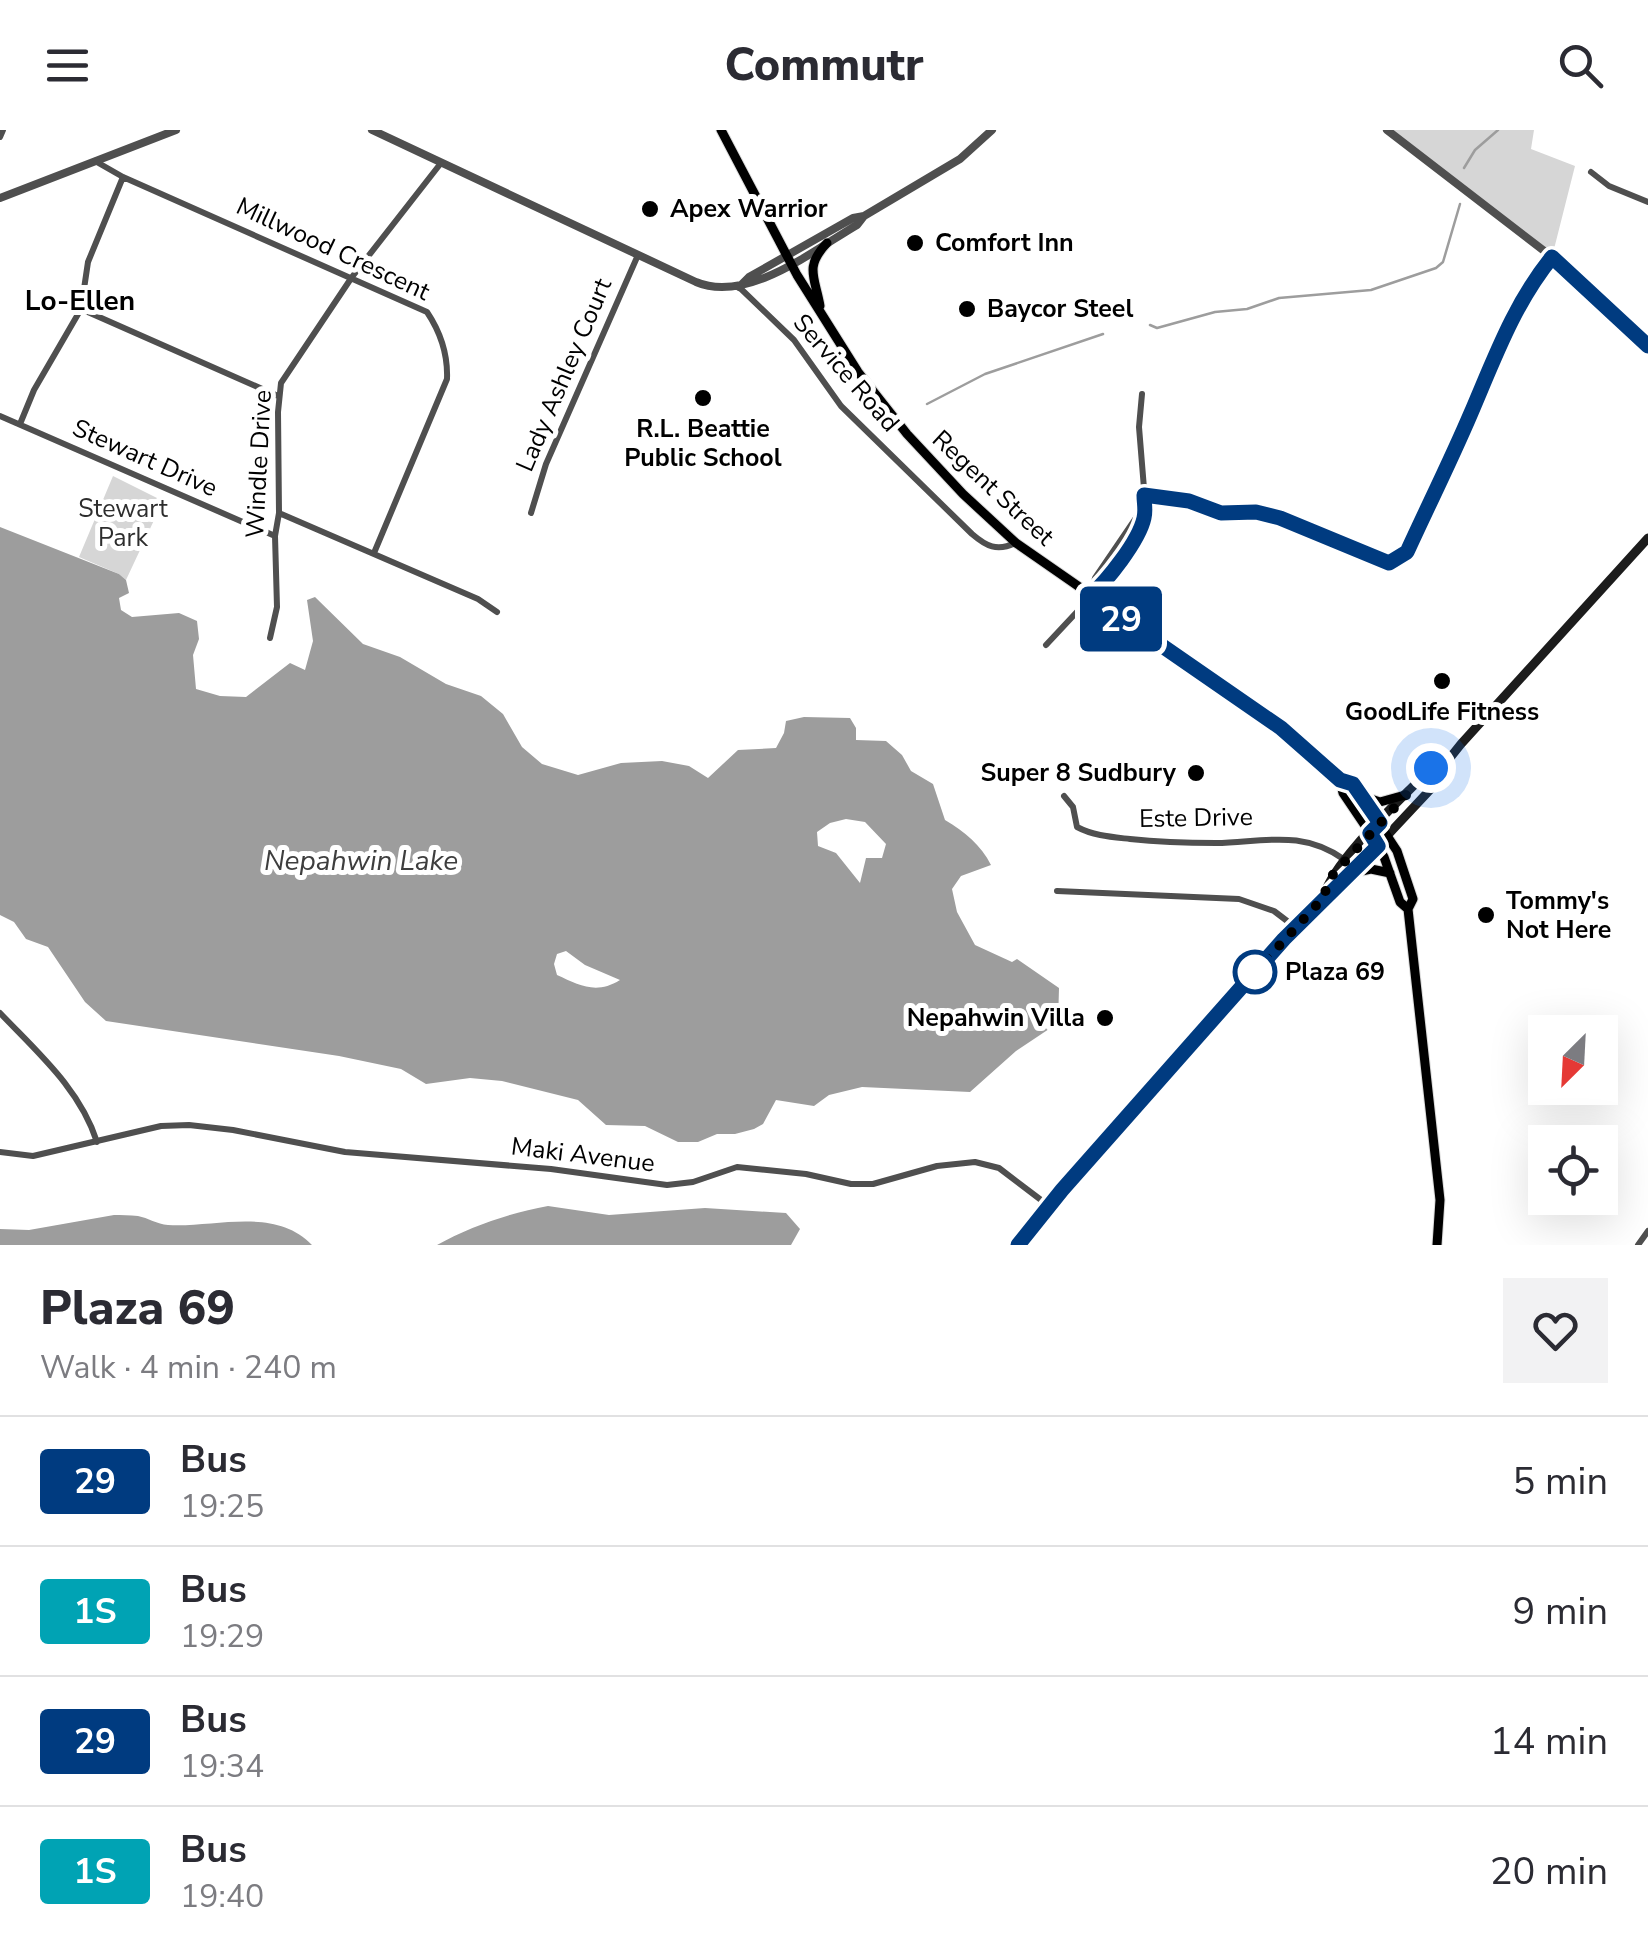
<!DOCTYPE html>
<meta charset="utf-8">
<style>
body{margin:0;font-family:"Nunito Sans",sans-serif;background:#f2f2f3;color:#2b2b33;height:100vh;display:flex;flex-direction:column;font-size:38px;white-space:nowrap}
*{box-sizing:border-box;margin:0}
p{font-size:32px;color:#7c7c81}
.icon{flex:none;width:55px;height:55px;fill:none;stroke:currentColor;stroke-width:2;stroke-linecap:round;stroke-linejoin:round}
.map{position:relative;height:1115px;overflow:hidden}
.side{display:flex;flex-direction:column;background:#fff;flex:1}
.side>*{flex:none}
.badge{padding:0 20px;border-radius:8px;font-size:35px;line-height:65px}
.needle{width:65px;rotate:204deg}
.buttons{position:absolute;left:1528px;top:885px;display:grid;gap:20px}
.buttons a{display:grid;place-items:center;width:90px;height:90px;border-radius:0px;background:#fff;box-shadow:0 10px 40px #0002;font-size:50px}
.you{position:absolute;width:50px;height:50px;margin:-25px;border:8px solid #fff;border-radius:50%;background:#1a73e8;box-shadow:0 0 0 15px #1a73e833}
.map>.badge{position:absolute;translate:-50% -50%;box-shadow:0 0 0 5px #fff}
.round{display:grid;place-items:center;flex:none;width:105px;height:105px;border-radius:0px;background:#f2f2f3}
.overview{display:flex;align-items:center;justify-content:space-between;height:170px;padding:0 40px}
h1{font-size:48px;font-weight:800;line-height:75px}
ul{padding:0;list-style:none}
li{display:flex;align-items:center;gap:30px;height:130px;padding:0 40px;border-top:2px solid #e1e1e2}
li div{flex:1}
li b{display:block;font-size:38px}
li em{font-style:normal}
li .badge{min-width:110px;font-weight:700;text-align:center}
header{display:flex;justify-content:space-between;align-items:center;height:130px;padding:0 40px;background:#fff;font-size:45px;font-weight:800}
.map>svg:first-child{display:block}
</style>
<header><svg class="icon" aria-label="menu" viewBox="0 0 24 24"><path d="M4 6h16M4 12h16M4 18h16"/></svg>Commutr<svg class="icon" aria-label="search" viewBox="0 0 24 24"><circle cx="10" cy="10" r="6"/><path d="M15 15l6 6"/></svg></header>
<div class="map">
<svg width="1648" height="1115" viewBox="0 0 1648 1115">
<rect width="100%" height="100%" fill="#fff"/>
<path fill="#d6d6d6" d="M 1387,0 L 1534,0 L 1531,19 L 1575,36 L 1552,127 Z
M 113,346 L 163,371 L 126,450 L 119,444 L 79,427 Z"/>
<path fill="#9d9d9d" fill-rule="evenodd" d="M 0,397 L 119,444 L 126,450 L 129,463 L 119,468 L 121,480 L 132,487 L 179,483 L 197,491 L 199,509 L 193,525 L 196,559 L 220,566 L 246,567 L 290,533 L 305,540 L 313,511 L 307,470 L 315,467 L 363,514 L 400,527 L 446,554 L 481,566 L 503,584 L 522,617 L 542,634 L 578,645 L 621,633 L 662,631 L 689,636 L 708,648 L 738,620 L 776,618 L 784,603 L 786,591 L 804,587 L 850,588 L 856,598 L 856,610 L 886,611 L 902,625 L 911,641 L 933,654 L 945,690 C 965,702 981,715 991,735 L 961,746 L 952,759 L 957,782 L 975,815 L 1012,832 L 1017,829 L 1059,858 L 1058,893 L 1016,921 L 970,962 L 862,957 L 829,965 L 814,976 L 776,970 L 763,994 L 754,999 L 735,1004 L 717,1004 L 698,1012 L 678,1012 L 645,996 L 606,995 L 578,970 L 502,951 L 470,948 L 426,954 L 401,939 L 339,926 L 106,891 L 85,872 L 48,817 L 26,809 L 14,792 L 0,785 ZM 846,689 L 865,692 L 886,714 L 882,728 L 866,728 L 860,753 L 836,723 L 818,716 L 817,702 L 830,693 ZM 566,821 L 585,835 L 620,850 C 596,865 579,855 557,845 L 554,834 L 557,824 Z
M 548,1076 L 609,1085 L 705,1078 L 786,1083 L 800,1099 L 791,1115 L 437,1115 C 471,1096 510,1083 548,1076 Z
M 114,1085 C 121,1085 130,1085 138,1086 C 148,1088 157,1094 168,1095 C 214,1098 275,1076 312,1115 L 0,1115 L 0,1099 L 29,1100 Z"/>
<g fill="none" stroke-linecap="round" stroke-linejoin="round">
<path stroke="#9d9d9d" stroke-width="2.5" d="M 1464,38 L 1475,20 L 1498,0
M 1150,195 L 1157,198 L 1215,182 L 1247,179 L 1279,168 L 1371,160 L 1436,138 L 1443,132 L 1460,74
M 927,274 L 985,244 L 1103,204"/>
<g stroke="#dbdbdb" stroke-width="11">
<path id="primary" d="M 721,0 L 797,145 L 858,242 L 907,304 L 963,364 L 1016,413 L 1281,597 L 1340,650 L 1353,654 L 1397,721 L 1413,769 L 1408,779 L 1440,1070 L 1437,1115
M 820,176 C 815,147 804,137 827,113
M 1340,650 L 1343,663 L 1370,703 L 1384,727 L 1400,772 L 1408,779
M 1365,667 L 1380,672 L 1405,665
M 1352,743 L 1371,739 L 1390,743"/>
</g>
<path stroke="#4f4f4f" stroke-width="6" d="M 0,7 L 3,0
M 95,31 L 123,47 L 427,182 C 441,203 448,224 447,249 L 374,423
M 1591,42 L 1609,56 L 1648,72
M 739,157 L 794,210 L 841,276 L 972,404 C 986,416 997,422 1015,413
M 81,179 L 278,266
M 0,286 L 275,406
M 20,294 L 34,260 L 81,179 L 88,132 L 123,47
M 279,383 L 478,469 L 497,482
M 531,383 L 546,334 L 638,125
M 1090,465 L 1095,448 L 1144,376
M 270,508 L 277,477 L 275,406 L 279,383 L 278,282 L 281,253 L 352,147 L 441,33
M 1046,515 L 1103,454 L 1141,397 L 1146,383 L 1139,297 L 1142,264
M 1064,666 L 1073,677 L 1077,697 C 1094,706 1112,707 1130,709 C 1158,712 1188,713 1216,713 C 1264,712 1302,699 1345,730
M 1057,761 L 1239,769 L 1274,781 L 1295,797
M 0,883 C 38,923 80,959 97,1012
M 0,1022 L 33,1026 L 161,996 L 189,995 L 233,1000 L 345,1022 L 551,1039 L 667,1055 L 693,1052 L 737,1037 L 806,1044 L 851,1054 L 873,1054 L 937,1036 L 975,1032 L 999,1038 L 1049,1076
M 1638,1115 L 1648,1101"/>
<path stroke="#4f4f4f" stroke-width="8" d="M 372,0 L 696,152 C 747,174 814,120 857,95 L 864,86
M 1387,0 L 1552,127 L 1648,216
M 0,68 L 176,0
M 739,157 L 749,147 L 853,88 L 864,86 L 960,29 L 992,0"/>
<path stroke="#1c1c1c" stroke-width="9" d="M 1324,765 C 1337,726 1401,670 1431,638 L 1445,634
M 1018,1115 L 1049,1076 L 1284,809 L 1323,767 L 1340,756 L 1442,647 L 1445,634 L 1461,614 L 1648,408"/>
<use href="#primary" stroke="#000" stroke-width="9"/>
</g>
<g fill="none" stroke-linecap="round" stroke-linejoin="round">
<g stroke="#fff" stroke-width="22">
<path id="line" d="M 1018,1115 L 1062,1060 L 1284,809 L 1378,716 L 1370,703 L 1380,693 L 1353,654 L 1340,650 L 1281,598 L 1090,466 C 1107,451 1139,411 1144,388 C 1146,380 1144,373 1144,365 L 1189,371 L 1221,383 L 1256,382 L 1280,388 L 1389,433 L 1407,422 C 1428,376 1451,330 1471,283 C 1495,227 1514,174 1552,127 L 1648,216"/>
</g>
<use href="#line" stroke="#003b80" stroke-width="15"/>
<path stroke="#000" stroke-width="10" stroke-dasharray="0 18" d="M 1255,842 L 1323,768 L 1330,748 L 1431,638"/>
</g>
<g fill="#000" stroke="#fff" stroke-width="4">
<circle cx="650" cy="79" r="10"/>
<circle cx="915" cy="113" r="10"/>
<circle cx="967" cy="179" r="10"/>
<circle cx="703" cy="268" r="10"/>
<circle cx="1442" cy="551" r="10"/>
<circle cx="1196" cy="643" r="10"/>
<circle cx="1486" cy="785" r="10"/>
<circle cx="1105" cy="888" r="10"/>
</g>
<circle fill="#fff" stroke="#003b80" stroke-width="5" cx="1255" cy="842" r="20"/>
<g text-anchor="middle" dominant-baseline="central" stroke-width="10" stroke-linejoin="round" paint-order="stroke">
<g font-size="25" font-weight="bold" fill="#000" stroke="#fff" text-anchor="start">
<text x="670" y="79">Apex Warrior</text>
<text x="935" y="113">Comfort Inn</text>
<text x="987" y="179">Baycor Steel</text>
<text x="703" y="299" text-anchor="middle">R.L. Beattie<tspan x="703" dy="29">Public School</tspan></text>
<text x="1442" y="582" text-anchor="middle">GoodLife Fitness</text>
<text x="1176" y="643" text-anchor="end">Super 8 Sudbury</text>
<text x="1506" y="771">Tommy's<tspan x="1506" dy="29">Not Here</tspan></text>
<text x="1085" y="888" text-anchor="end">Nepahwin Villa</text>
</g>
<g font-size="25" fill="#000" stroke="#fff">
<text transform="translate(333 119) rotate(25)">Millwood Crescent</text>
<text transform="translate(846 243) rotate(49)">Service Road</text>
<text transform="translate(564 245) rotate(-67)">Lady Ashley Court</text>
<text transform="translate(145 328) rotate(24)">Stewart Drive</text>
<text transform="translate(259 334) rotate(-87)">Windle Drive</text>
<text transform="translate(993 358) rotate(43)">Regent Street</text>
<text transform="translate(1196 688) rotate(-1)">Este Drive</text>
<text transform="translate(583 1025) rotate(7)">Maki Avenue</text>
</g>
<g font-size="25" fill="#2d2d2d" stroke="#fff">
<text x="123" y="379">Stewart<tspan x="123" dy="29">Park</tspan></text>
</g>
<g font-size="25" font-weight="bold" fill="#000" stroke="#fff" text-anchor="start">
<text x="1285" y="842">Plaza 69</text>
</g>
<g font-size="28" font-weight="bold" fill="#000" stroke="#fff">
<text x="80" y="171">Lo-Ellen</text>
</g>
<g font-size="28" font-style="italic" fill="#3e3e3e" stroke="#fff">
<text x="361" y="731">Nepahwin Lake</text>
</g>
</g>
</svg>
<div class="buttons">
<a><svg class="needle" viewBox="-14 -14 28 28"><path d="M0-13l5 13h-10z" fill="#e53935"/><path d="M0 13l5-13h-10z" fill="#7c7c81"/></svg></a>
<a><svg class="icon" aria-label="locate" viewBox="0 0 24 24"><circle cx="12" cy="12" r="6"/><path d="M12 2v4M12 18v4M2 12h4M18 12h4"/></svg></a>
</div>
<div class="you" style="left:1431px;top:638px"></div>
<b class="badge" style="left:1121px;top:489px;background:#003b80;color:#fff">29</b>
</div>
<section class="side">
<div class="overview"><div><h1>Plaza 69</h1><p>Walk · 4 min · 240 m</p></div><a class="round"><svg class="icon" aria-label="heart" viewBox="0 0 24 24"><path d="M12 20l-8-8c-3-5 5-10 8-4 3-6 11-1 8 4z"/></svg></a></div>
<ul>
<li><span class="badge" style="background:#003b80;color:#fff">29</span><div><b>Bus</b><p>19:25</p></div><em>5 min</em></li>
<li><span class="badge" style="background:#00a3b4;color:#fff">1S</span><div><b>Bus</b><p>19:29</p></div><em>9 min</em></li>
<li><span class="badge" style="background:#003b80;color:#fff">29</span><div><b>Bus</b><p>19:34</p></div><em>14 min</em></li>
<li><span class="badge" style="background:#00a3b4;color:#fff">1S</span><div><b>Bus</b><p>19:40</p></div><em>20 min</em></li>
</ul>
</section>
